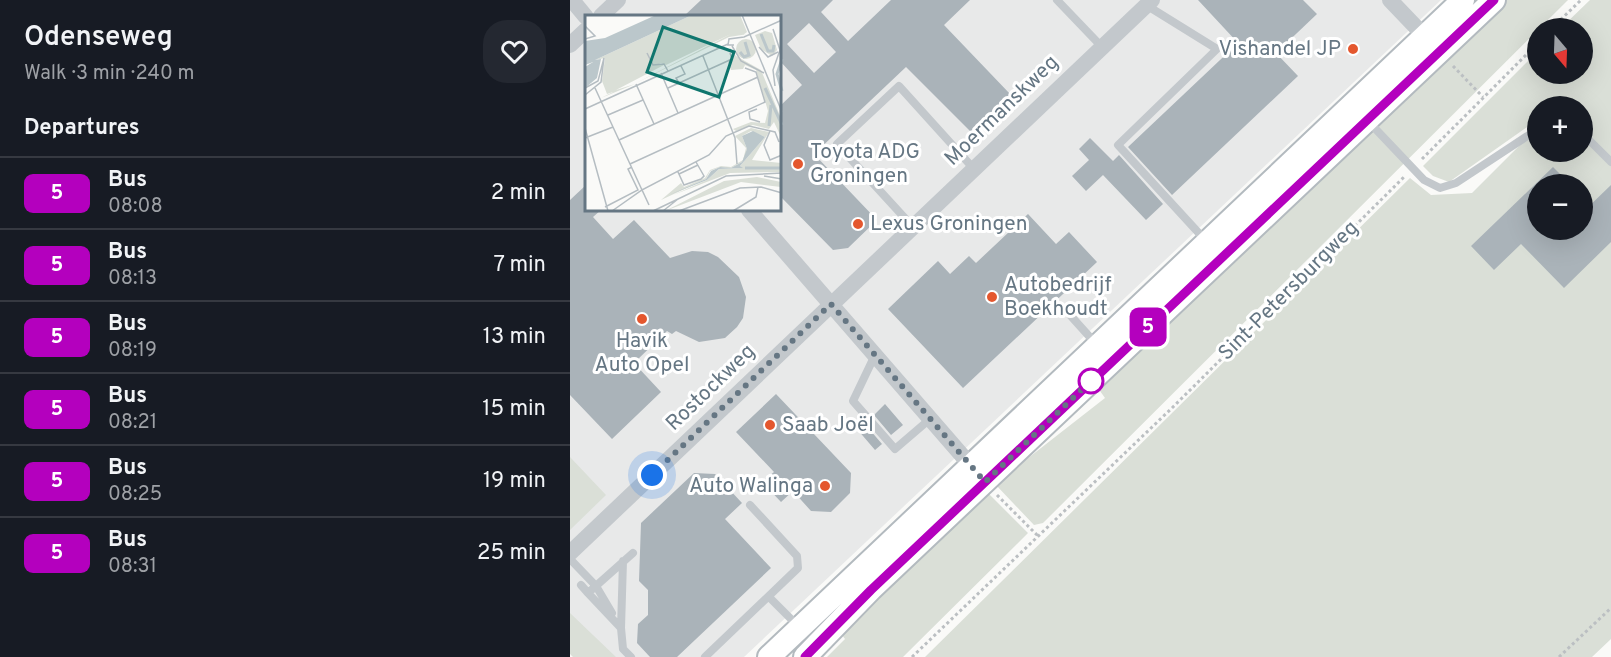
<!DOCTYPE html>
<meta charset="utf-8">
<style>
body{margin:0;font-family:Overpass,sans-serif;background:#242831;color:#f1f3f6;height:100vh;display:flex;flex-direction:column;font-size:22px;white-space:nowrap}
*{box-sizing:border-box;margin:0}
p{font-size:20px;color:#9ea1a6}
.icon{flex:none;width:33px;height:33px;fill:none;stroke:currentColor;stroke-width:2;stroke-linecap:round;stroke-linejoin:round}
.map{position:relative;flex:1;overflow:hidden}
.panel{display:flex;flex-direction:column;background:#171b24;width:570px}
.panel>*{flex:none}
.badge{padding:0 12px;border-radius:9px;font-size:21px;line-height:39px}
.needle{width:39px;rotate:161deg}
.tools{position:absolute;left:957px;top:18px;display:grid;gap:12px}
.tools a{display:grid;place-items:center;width:66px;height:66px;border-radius:50%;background:#171b24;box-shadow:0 6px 24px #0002;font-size:30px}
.you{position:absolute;width:30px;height:30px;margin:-15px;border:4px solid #fff;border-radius:50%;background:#1a73e8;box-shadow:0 0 0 9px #1a73e833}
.map>.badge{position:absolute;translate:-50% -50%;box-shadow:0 0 0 3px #fff}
h2{padding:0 24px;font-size:22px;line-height:54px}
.round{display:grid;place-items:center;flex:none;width:63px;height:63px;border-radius:24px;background:#242831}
.overview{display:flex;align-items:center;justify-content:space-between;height:102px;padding:0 24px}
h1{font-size:28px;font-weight:600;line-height:45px}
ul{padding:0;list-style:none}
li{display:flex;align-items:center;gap:18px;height:72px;padding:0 24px;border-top:2px solid #363941}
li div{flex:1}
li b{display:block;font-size:22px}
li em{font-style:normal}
li .badge{min-width:66px;font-weight:700;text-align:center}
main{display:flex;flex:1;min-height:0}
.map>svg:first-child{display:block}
</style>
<main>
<section class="panel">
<div class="overview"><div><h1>Odenseweg</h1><p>Walk · 3 min · 240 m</p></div><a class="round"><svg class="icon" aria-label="heart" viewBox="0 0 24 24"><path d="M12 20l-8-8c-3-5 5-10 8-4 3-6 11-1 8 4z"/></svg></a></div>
<h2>Departures</h2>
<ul>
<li><span class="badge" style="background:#b400be;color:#fff">5</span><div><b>Bus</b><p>08:08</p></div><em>2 min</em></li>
<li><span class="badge" style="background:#b400be;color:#fff">5</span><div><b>Bus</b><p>08:13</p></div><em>7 min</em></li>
<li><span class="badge" style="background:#b400be;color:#fff">5</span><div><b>Bus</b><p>08:19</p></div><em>13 min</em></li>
<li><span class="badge" style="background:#b400be;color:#fff">5</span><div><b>Bus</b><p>08:21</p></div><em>15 min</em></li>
<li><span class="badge" style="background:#b400be;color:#fff">5</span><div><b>Bus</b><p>08:25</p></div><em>19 min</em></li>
<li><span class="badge" style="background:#b400be;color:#fff">5</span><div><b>Bus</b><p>08:31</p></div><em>25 min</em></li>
</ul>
</section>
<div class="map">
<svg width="1041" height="657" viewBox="0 0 1041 657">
<rect width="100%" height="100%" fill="#fafaf8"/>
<path fill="#e8e9e9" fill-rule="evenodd" d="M 0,0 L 871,0 L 174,657 L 26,657 L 0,632 ZM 16,16 L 210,16 L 210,210 L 16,210 Z"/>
<path fill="#dadfd7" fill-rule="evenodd" d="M 931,0 L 998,0 L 473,523 L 464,525 L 425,484 L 535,398 L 530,391 L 550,364 Z
M 1020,0 L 1041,0 L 1041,639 L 1022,657 L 355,657 L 840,178 L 861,195 L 902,193 L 967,128 L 968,152 L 1012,152 L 1012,106 L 968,106 L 967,120 L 879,182 L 863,176 L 853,166 L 967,52 L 968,74 L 1012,74 L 1012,28 L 991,28 ZM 968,184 L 1012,184 L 1012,230 L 968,230 Z
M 0,457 L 36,495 L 0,530 Z
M 416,491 L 458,533 L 333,657 L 257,657 L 275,639 L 272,635 L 287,614 Z
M 0,613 L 46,657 L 3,657 L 0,654 Z"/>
<path fill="#aab3b9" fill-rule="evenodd" d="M 131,0 L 263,0 L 251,12 L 278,41 L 321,0 L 400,0 L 374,25 L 441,95 L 401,132 L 336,67 L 244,154 L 307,220 L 278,248 L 263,250 L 210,196 L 210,106 L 232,85 L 210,61 L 210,16 L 114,16 ZM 239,23 L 266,52 L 244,73 L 217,44 Z
M 628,0 L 733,0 L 747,14 L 706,53 L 728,76 L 602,195 L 558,147 L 668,43 Z
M 520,138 L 543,161 L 549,155 L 593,204 L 576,220 L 533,175 L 516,191 L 502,176 L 519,160 L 509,149 Z
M 983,167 L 1000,184 L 968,184 L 968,230 L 1012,230 L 1012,213 L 1041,185 L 1041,242 L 994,288 L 951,244 L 924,270 L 901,246 Z
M 16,185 L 16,210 L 31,210 L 23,217 L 43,239 L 64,220 L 100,258 L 122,251 L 138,252 L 148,257 L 169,277 L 176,297 L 173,318 L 167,327 L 155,338 L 129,342 L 106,331 L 102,334 L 97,331 L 64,363 L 91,392 L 42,439 L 0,395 L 0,200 Z
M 458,214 L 486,244 L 499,232 L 527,262 L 393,388 L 318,309 L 368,261 L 380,274 L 399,256 L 406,263 Z
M 206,394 L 281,473 L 280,493 L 261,512 L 241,511 L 223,491 L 211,502 L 192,482 L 204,472 L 166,432 Z
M 315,404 L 333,425 L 321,435 L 304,415 Z
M 294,423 L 312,444 L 305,450 L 287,429 Z
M 124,473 L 145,474 L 172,503 L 155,519 L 201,568 L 107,657 L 80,657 L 67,643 L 68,624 L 78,615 L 78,590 L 69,581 L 71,523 Z"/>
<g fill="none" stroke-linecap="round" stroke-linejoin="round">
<g stroke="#b3babf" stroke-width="26">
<path id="secondary" d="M 199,657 L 893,0
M 235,657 L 301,589 L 924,0"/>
</g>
<path stroke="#bbbfc2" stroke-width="3" stroke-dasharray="3 3" stroke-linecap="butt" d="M 982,28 L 1011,0
M 883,66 L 913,97
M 852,159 L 968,43
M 427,495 L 468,536
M 342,657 L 603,407 L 835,176
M 989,657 L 1041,608"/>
<path stroke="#c3c8cc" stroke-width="8" d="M 487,0 L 532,47
M 576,5 L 647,49 L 548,145 L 637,242
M 797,120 L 854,180 L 870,188 L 886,183 L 968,129
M 1012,133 L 1041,162
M 343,227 L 267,144 L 329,86 L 404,169
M 500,315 L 527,345
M 305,355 L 283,401 L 325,449 L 360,419
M 0,559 L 26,586 L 42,613
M 11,585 L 18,593
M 199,597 L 228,626
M 51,628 L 53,561
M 61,657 L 53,649 L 51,628 L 18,593 L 63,553
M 135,657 L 228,568 L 227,556 L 180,505"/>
<path stroke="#c3c8cc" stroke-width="16" d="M 2,0 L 16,17
M 820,0 L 863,45
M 31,16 L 48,0
M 0,45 L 16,30
M 179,210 L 409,475
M 0,553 L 582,0"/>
<use href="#secondary" stroke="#fff" stroke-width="22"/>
</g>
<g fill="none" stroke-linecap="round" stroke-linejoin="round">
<g stroke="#fff" stroke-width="14">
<path id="line" d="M 235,657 L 301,590 L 924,0"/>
</g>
<use href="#line" stroke="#b400be" stroke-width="9"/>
<path stroke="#657683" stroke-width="6" stroke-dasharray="0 10.8" d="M 82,475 L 261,304 L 415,482 L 527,375 L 521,381"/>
</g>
<g fill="#e4572e" stroke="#fff" stroke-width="2">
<circle cx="783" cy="49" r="6"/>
<circle cx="228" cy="164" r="6"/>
<circle cx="288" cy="224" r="6"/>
<circle cx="422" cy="297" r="6"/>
<circle cx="72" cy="319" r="6"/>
<circle cx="200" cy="425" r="6"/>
<circle cx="255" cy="486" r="6"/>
</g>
<circle fill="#fff" stroke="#b400be" stroke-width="3" cx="521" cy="381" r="12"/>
<g text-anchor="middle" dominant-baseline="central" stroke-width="6" stroke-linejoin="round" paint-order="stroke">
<g font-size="21" fill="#657683" stroke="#fff" text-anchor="start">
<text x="771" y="49" text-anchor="end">Vishandel JP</text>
<text x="240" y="152">Toyota ADG<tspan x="240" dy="24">Groningen</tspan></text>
<text x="300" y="224">Lexus Groningen</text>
<text x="434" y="285">Autobedrijf<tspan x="434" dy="24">Boekhoudt</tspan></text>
<text x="72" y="341" text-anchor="middle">Havik<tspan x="72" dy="24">Auto Opel</tspan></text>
<text x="212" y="425">Saab Joël</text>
<text x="243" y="486" text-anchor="end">Auto Walinga</text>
</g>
<g font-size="21" fill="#657683" stroke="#fff">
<text transform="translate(432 111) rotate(-44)">Moermanskweg</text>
<text transform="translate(719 291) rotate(-45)">Sint-Petersburgweg</text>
<text transform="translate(141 388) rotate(-44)">Rostockweg</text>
</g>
</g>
<g transform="translate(15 15)">
<rect width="196" height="196" fill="#fafaf8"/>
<path d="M 107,0 L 155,0 L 162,17 L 158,20 L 163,19 L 144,22 L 51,68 L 146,19 L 81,50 L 76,48 L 72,50 L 79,50 L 31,75 L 50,69 L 16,83 L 28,77 L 22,79 L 17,66 L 20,43 L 10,45 ZM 180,16 L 187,18 L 192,35 L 187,41 L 176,34 L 170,20 ZM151 34a10 10 0 1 1 20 0a10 10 0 1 1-20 0ZM 144,31 L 151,41 L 176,55 L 196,103 L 196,122 L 189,107 L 184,114 L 168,110 L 151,116 L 148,114 L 166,107 L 180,108 L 183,96 L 171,55 L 160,50 L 158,54 L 146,55 L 143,47 L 149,42 ZM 166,113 L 184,117 L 167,145 L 196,148 L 196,157 L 145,158 L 88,180 L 122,165 L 134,154 L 157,153 L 155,151 L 180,122 L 166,116 L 157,121 L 162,134 L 160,143 L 157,147 L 146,153 L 142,153 L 135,152 L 125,156 L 121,164 L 76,185 L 96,168 L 99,172 L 120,163 L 125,155 L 136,151 L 146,152 L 158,145 L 161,133 L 150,121 ZM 172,162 L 196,167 L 196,172 L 156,167 L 80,196 L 139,166 Z" fill="#dadfd7"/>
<path d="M 71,0 L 107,0 L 10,45 L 16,44 L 12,63 L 0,73 L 0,52 L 8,47 L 0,50 L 0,26 L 20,23 ZM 168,116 L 180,122 L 155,151 L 158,153 L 134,154 L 122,165 L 84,180 L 121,164 L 126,156 L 135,152 L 146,153 L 157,147 L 162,134 L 157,121 Z" fill="#bbc7cb"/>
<path fill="none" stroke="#bbc7cb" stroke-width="3" d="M 176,19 L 183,36 L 188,36 L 189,30M 155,37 L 159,42 L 164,40 L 160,27M 197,44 L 192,59 L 197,76M 180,73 L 197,110M 184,111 L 186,90M 160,153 L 197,153"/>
<path fill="none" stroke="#b5bdc2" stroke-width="1.5" d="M 157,0 L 197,97M 0,11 L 10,21 L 0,24M 188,14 L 195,35 L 188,55 L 190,71M 149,30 L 143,30 L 144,24 L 159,22 L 197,5M 147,31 L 156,46 L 179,58M 174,32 L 183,42 L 193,37M 62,38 L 68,50 L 79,49 L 83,56M 118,41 L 150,123 L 152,149M 76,58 L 93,98M 94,68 L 91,63 L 100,59 L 96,51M 51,69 L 69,109M 0,73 L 13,66 L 19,43M 10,73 L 57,175 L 124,140 L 141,121 L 164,111 L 190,117 L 194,127M 83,73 L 147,44 L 145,38M 0,80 L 16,67 L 19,43M 0,94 L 143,29M 172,94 L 164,97 L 165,104 L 175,107M 23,100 L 58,85M 0,113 L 23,196M 185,116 L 179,130 L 185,145 L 197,140M 0,123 L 28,112M 34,125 L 173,62M 45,149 L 180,87 L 171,57 L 160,53M 93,157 L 99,170 L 116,164 L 119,161 L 111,147M 94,159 L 113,150M 179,161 L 197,164M 20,192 L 53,175 L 43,154 L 47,152M 27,196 L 57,175 L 64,190M 68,196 L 141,161 L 197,158M 78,196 L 93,184M 94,196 L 155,173 L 176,172 L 197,178M 148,196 L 171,182 L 173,172"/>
<path fill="#0f766e" fill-opacity="0.15" stroke="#0f766e" stroke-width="3" d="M 78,12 L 149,37 L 134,82 L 62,57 Z"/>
<rect width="196" height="196" fill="none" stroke="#657683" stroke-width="3"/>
</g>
</svg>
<div class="tools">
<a><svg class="needle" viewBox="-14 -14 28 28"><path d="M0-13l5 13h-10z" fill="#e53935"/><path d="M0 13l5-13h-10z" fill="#9ea1a6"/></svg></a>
<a>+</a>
<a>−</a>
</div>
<div class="you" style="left:82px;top:475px"></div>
<b class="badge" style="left:578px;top:327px;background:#b400be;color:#fff">5</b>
</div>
</main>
